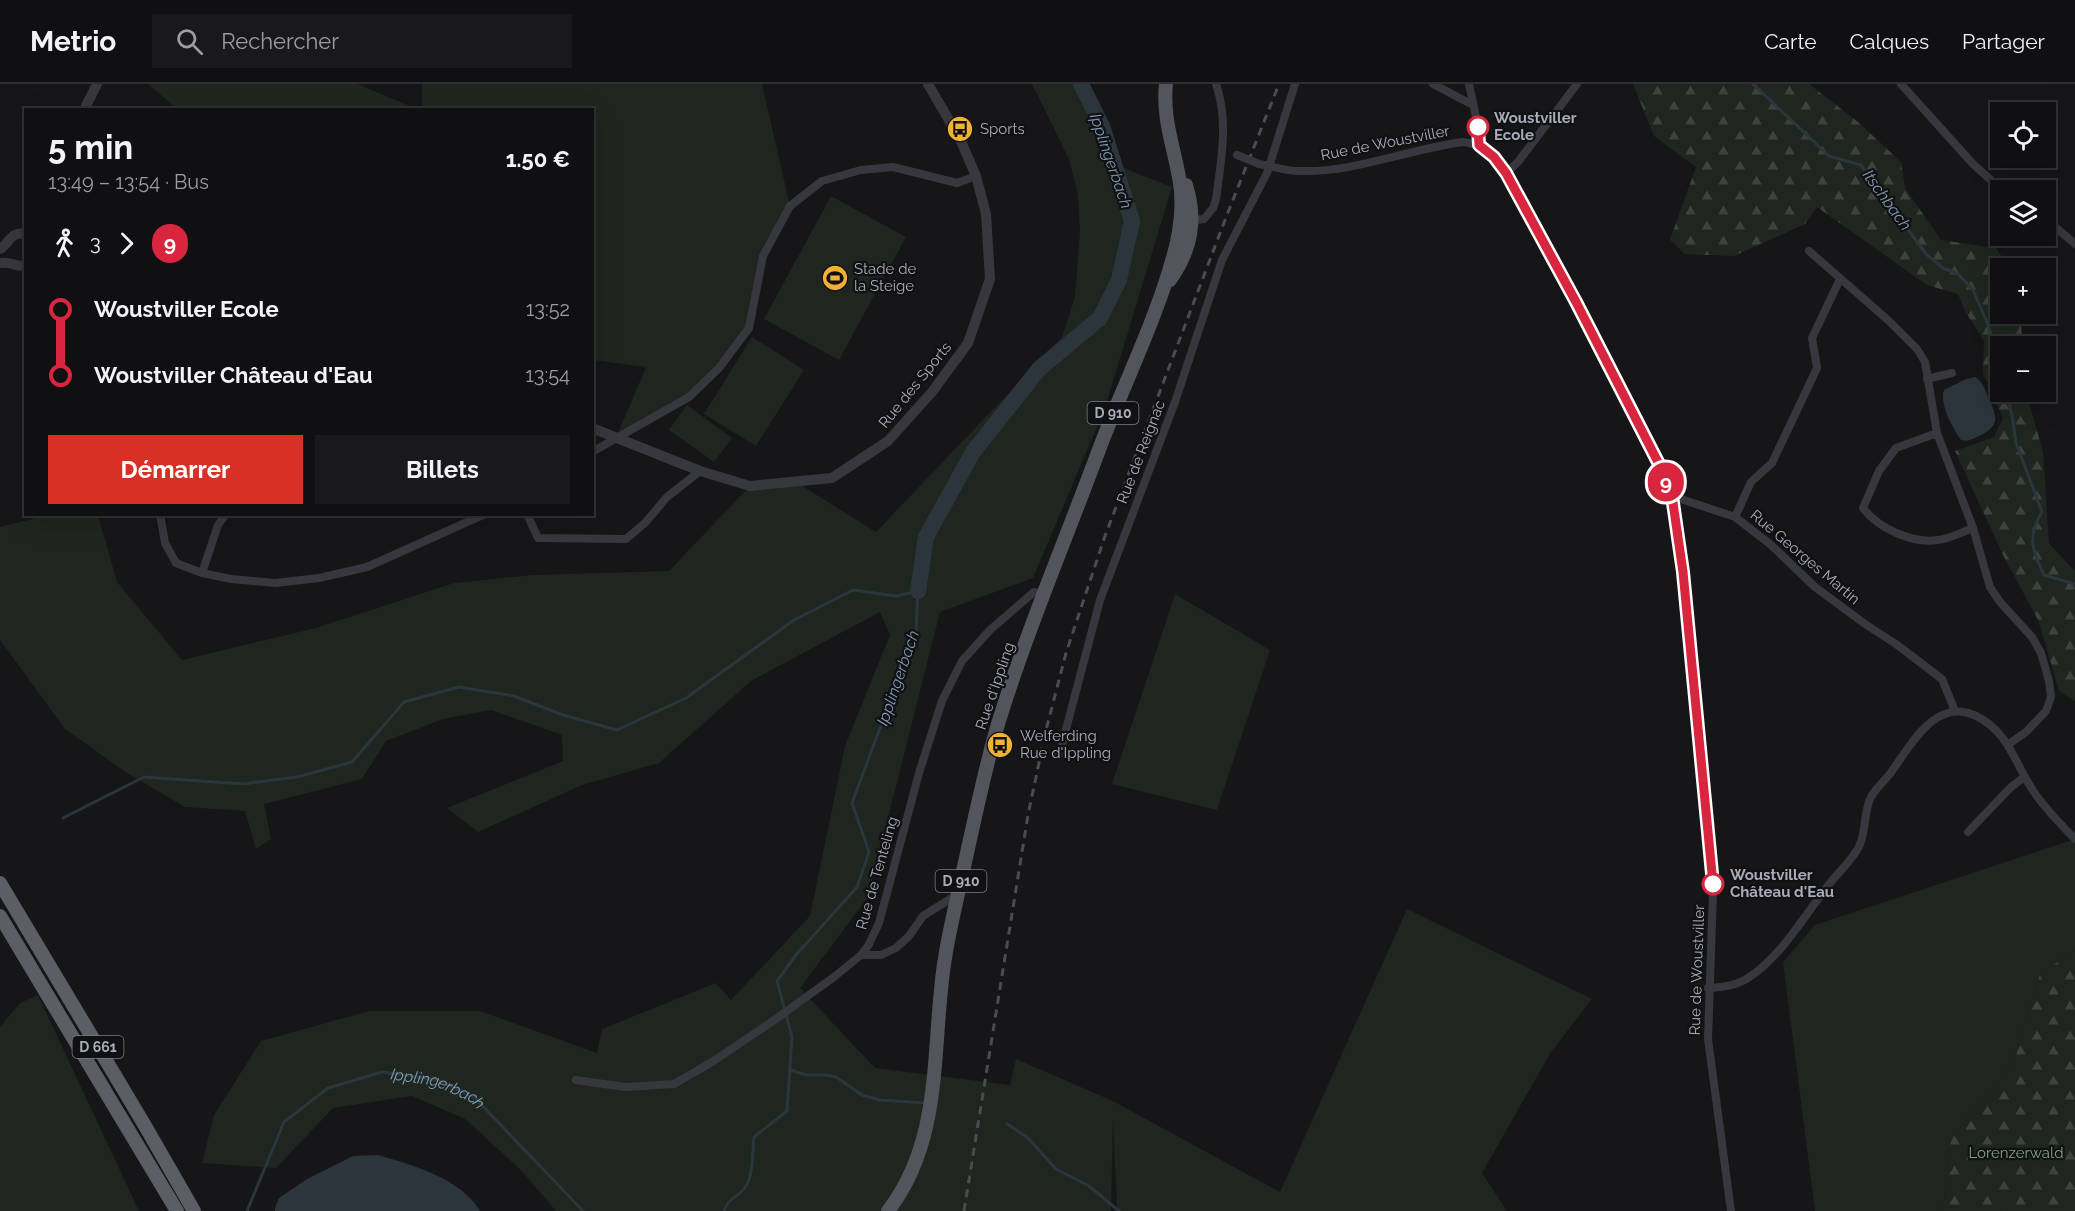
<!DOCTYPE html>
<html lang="fr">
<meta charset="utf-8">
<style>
body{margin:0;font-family:Raleway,sans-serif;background:#19191b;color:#f1f3f6;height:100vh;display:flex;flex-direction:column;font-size:22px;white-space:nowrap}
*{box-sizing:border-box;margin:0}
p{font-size:20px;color:#9c9d9f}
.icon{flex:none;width:33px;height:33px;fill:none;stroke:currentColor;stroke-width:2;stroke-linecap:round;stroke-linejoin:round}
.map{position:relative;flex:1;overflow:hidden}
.panel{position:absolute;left:24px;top:24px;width:570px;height:408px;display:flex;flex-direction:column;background:#101012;border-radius:0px;box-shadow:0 6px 24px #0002,0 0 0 2px #303032}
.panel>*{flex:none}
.badge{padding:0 12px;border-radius:20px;font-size:21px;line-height:39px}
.controls{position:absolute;left:1990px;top:18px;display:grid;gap:12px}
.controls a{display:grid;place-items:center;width:66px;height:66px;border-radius:0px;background:#101012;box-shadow:0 6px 24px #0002,0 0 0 2px #303032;font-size:30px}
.map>.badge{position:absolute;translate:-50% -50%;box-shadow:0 0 0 3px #fff}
.legs{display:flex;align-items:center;gap:9px;height:66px;padding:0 24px;font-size:20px}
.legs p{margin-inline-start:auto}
.summary{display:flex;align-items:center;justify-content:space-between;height:102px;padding:0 24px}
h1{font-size:33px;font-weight:700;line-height:45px}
.button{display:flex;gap:12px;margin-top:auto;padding:12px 24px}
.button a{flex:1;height:69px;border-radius:0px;background:#d93025;color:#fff;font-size:24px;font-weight:700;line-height:69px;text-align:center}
.button a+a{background:#19191b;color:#f1f3f6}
ul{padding:0 24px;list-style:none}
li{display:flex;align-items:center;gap:21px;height:66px;font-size:22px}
li i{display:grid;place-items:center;width:9px;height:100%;margin:0 8px;background:currentColor}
li i::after{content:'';width:15px;height:15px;margin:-8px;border:4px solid;border-radius:50%;background:#101012}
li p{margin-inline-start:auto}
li:first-child i{background:linear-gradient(#0000 50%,currentColor 0)}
li:last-child i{background:linear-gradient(currentColor 50%,#0000 0)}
header{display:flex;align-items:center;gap:36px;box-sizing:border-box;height:84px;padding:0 30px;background:#101012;border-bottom:2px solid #303032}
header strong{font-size:28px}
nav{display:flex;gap:33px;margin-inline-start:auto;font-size:21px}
.search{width:420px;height:54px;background:#19191b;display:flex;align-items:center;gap:15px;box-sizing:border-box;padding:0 21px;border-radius:0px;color:#9c9d9f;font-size:22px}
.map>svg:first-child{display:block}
</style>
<header>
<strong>Metrio</strong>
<div class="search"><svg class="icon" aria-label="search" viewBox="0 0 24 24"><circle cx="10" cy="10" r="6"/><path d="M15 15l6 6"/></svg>Rechercher</div>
<nav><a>Carte</a><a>Calques</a><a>Partager</a></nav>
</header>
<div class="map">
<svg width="2075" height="1127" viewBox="0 0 2075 1127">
<defs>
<pattern id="forest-firs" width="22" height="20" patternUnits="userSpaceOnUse" patternTransform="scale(1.5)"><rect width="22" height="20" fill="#1e261f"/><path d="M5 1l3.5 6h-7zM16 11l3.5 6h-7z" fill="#3c433d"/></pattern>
</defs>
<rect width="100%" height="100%" fill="#161618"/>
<path fill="#1e261f" d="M 148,0 L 357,0 L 417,25 L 177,25 Z
M 422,0 L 762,0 L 790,122 L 763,172 L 749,244 L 689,313 L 616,354 L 646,283 L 593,276 L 592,26 L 422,26 Z
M 1032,0 L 1081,0 L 1102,42 L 1116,81 L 1172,103 L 1105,324 L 1033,494 L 940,528 L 868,813 L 800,904 L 875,984 L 1010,1001 L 1016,975 L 1113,1017 L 1280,1108 L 1407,825 L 1592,915 L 1551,968 L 1482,1089 L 1507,1127 L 1115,1127 L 1117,1124 L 1113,1035 L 1111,1127 L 556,1127 L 521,1086 L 465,1035 L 412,1012 L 333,1024 L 276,1084 L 202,1079 L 214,1031 L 261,957 L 369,927 L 480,927 L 597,969 L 602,945 L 716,899 L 731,916 L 810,832 L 845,662 L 890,551 L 880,528 L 751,597 L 659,679 L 582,701 L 478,748 L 447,724 L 563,677 L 562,651 L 491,626 L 443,635 L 386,657 L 362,695 L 264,720 L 271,755 L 256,765 L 245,727 L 185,723 L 127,689 L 65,645 L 0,556 L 0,443 L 33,435 L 37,431 L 98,431 L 117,498 L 182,576 L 316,544 L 454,499 L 532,491 L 669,487 L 750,402 L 796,398 L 876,448 L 1062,253 L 1075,213 L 1080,147 L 1078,111 L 1069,75 Z
M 831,112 L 906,153 L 839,276 L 764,235 Z
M 752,253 L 804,286 L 756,362 L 704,330 Z
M 687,321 L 732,354 L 714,378 L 669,346 Z
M 1175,510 L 1270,566 L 1217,726 L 1112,700 Z
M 2075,755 L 2075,866 L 2040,890 L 2013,981 L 1951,1055 L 1943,1127 L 1815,1127 L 1783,878 L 1815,841 Z
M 38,911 L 139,1127 L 0,1127 L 0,943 L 20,919 Z"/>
<path fill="url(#forest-firs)" d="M 1633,0 L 1809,0 L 1858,38 L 1901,78 L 1905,104 L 1941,156 L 1996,164 L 2009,184 L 2001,184 L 2001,230 L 2021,230 L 2022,262 L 2001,262 L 2001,308 L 2026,308 L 2043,368 L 2049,460 L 2075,487 L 2075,617 L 2059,607 L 2039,538 L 2004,473 L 1955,367 L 1994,353 L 2003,334 L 1983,289 L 1984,257 L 1965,227 L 1958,210 L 1927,201 L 1817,123 L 1805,140 L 1734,172 L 1685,170 L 1670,156 L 1696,83 L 1654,52 Z
M 2075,866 L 2075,1127 L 1943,1127 L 1951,1055 L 2013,981 L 2040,890 Z"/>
<path fill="#2c353c" d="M 1975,293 C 1983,298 1985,305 1988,313 C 1997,333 2001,341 1979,352 C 1972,355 1968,358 1961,356 C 1953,344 1939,320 1944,306 L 1966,295 Z
M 378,1071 C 412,1081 461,1094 480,1127 L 275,1127 L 275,1124 L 279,1114 L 307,1095 L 353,1072 Z"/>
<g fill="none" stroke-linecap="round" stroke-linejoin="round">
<g stroke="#2c353c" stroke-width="3">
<path d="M 1753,0 L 1829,72 L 1861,81 L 1926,170 L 1943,184 L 1958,190 L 1973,206 L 1989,243 L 1992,258"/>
<path d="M 1994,265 L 2001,290"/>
<path d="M 2006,308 L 2012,331 L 2016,359 L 2042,428 C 2027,452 2032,467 2044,491 L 2075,500"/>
<path d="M 63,734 L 144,693 L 243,700 L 297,693 L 352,678 L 404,618 L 459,603 L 514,612 L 563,631 L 617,646 L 686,614 L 794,536 L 853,506 L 896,512 L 918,507 L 916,548 L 852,719 L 869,768 L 857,803 L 796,871 L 777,897 L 792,953 L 787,1027 L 754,1053 C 752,1068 754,1089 746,1102 C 740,1113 728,1113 724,1127"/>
<path d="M 790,986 L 806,991 L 825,991 L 836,993 L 862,1011 L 880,1016 L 925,1019"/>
<path d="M 1007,1040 L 1027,1053 L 1056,1085 L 1089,1102 L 1119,1127"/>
<path id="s1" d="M 247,1127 L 284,1038 L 328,1004 L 382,988 L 437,996 L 474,1013 L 583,1127"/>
</g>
<path stroke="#2c353c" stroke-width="16" d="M 918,507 L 926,453 L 973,368 L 1039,285 L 1100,234 L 1119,196 L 1132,137 L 1102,42 L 1081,0"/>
<path stroke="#37383d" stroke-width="8" d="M 1433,0 L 1473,21
M 1469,0 L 1477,38 L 1479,61
M 1901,0 L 1973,80 L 1993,98 L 2007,106
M 1259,80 C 1272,82 1286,87 1299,87 C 1354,89 1409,65 1463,58 C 1483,60 1496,72 1506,89 L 1576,218 L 1661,384 L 1672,412 L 1682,488 L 1712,777 L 1713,809 L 1708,955 L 1731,1127
M 1506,89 L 1518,78 L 1577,0
M 2046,135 L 2075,160
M 1189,137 L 1204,135 L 1213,124 L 1216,115 C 1221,77 1229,38 1216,0
M 1809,167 L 1889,237 L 1917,265 L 1925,278 L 1937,349 L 1973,444 L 1990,503 L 2000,518 L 2032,553 L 2041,569 L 2049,597 L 2051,613 L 2046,627 L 2026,648 L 2009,660
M 1927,295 L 1952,289
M 1937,349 L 1896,364 L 1879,387 L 1863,424 C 1878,444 1912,460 1938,456 C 1949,455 1962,448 1973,444
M 592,368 L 689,313 L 719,284 L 749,244 L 763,172 L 790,122 L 822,97 L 861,86 L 893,83 L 957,99 L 976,92
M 1672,412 L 1735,433 L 1770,460 L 1815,503 L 1865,540 L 1896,560 L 1942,595 L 1955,627
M 160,430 L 165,459 L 176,479 L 202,489 L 231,495 L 275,499 L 319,494 L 367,483 L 485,430
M 527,430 L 538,454 L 626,455 L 645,439 L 667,413 L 700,387
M 1735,433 L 1751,398 L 1772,379 L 1817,284 L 1812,254 L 1840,195
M 202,489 L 218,441 L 226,430
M 1059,672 L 1100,516 L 1175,318 L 1222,176 L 1267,89 L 1295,0
M 1968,748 L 2010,704 L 2024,693
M 861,871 L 881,871 L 896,864 L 909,852 L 923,832 L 958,810
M 1708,904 C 1724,903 1737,902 1751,892 C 1783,870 1806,829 1830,799 C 1838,789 1856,772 1860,760 C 1866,746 1864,729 1870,715 C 1874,705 1886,696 1892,687 C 1911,661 1935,614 1974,631 C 2010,647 2015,682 2036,711 C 2047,726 2062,742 2075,755
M 576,996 L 625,1003 L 674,1000 L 712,978 L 773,937 L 834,893 L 861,871 L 868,862 L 879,839 L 919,689 L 942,617 L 962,577 L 990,546 L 1034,508 L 1044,510"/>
<path stroke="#37383d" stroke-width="10" d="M 84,26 L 97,0
M 0,165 C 10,159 10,147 26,150
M 0,179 C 10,177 16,183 26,182
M 592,344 L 700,387 L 750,402 L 832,394 L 888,357 L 932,308 L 968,259 L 990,195 L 986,130 L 976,92 L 960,55 L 928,0"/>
<path stroke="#53555c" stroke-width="14" d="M 1170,196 C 1191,166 1197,137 1186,101
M 888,1127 C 938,1062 933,983 941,906 C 944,869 953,833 961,796 C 973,744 983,691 998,640 C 1027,546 1066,455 1100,363 C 1125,297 1161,226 1177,158 C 1181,139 1183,119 1180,99 C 1175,66 1162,35 1166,0"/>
<path stroke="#5b5e65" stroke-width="14" d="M 0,799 L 144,1040 L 194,1127
M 0,832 L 177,1127"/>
<path stroke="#4a4c52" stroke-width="3" stroke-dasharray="8 6" stroke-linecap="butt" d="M 964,1127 L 1028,731 L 1045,650 L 1066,569 L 1105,452 L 1225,136 L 1279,0"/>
<path stroke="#37383d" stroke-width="8" d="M 1237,71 L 1259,80"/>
</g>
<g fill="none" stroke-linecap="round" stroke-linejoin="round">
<g stroke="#fff" stroke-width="14">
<path id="line-1" d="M 1478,43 L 1479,61 L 1494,73 L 1506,89 L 1576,218 L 1661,384 L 1672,412 L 1683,488 L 1713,800"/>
</g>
<use href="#line-1" stroke="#d7263d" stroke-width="9"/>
</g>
<defs>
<g id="bus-disc" transform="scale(1.35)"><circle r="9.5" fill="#f2b134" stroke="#111113"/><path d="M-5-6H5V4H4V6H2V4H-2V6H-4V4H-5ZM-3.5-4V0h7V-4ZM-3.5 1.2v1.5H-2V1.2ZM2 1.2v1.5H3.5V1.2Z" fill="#111"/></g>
<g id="stadium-disc" transform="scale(1.35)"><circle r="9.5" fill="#f2b134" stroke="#111113"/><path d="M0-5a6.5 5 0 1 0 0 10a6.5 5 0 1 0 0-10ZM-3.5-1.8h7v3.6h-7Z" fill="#111"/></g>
</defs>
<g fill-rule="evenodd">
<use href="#bus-disc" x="960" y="45"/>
<use href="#stadium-disc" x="835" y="194"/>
<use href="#bus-disc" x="1000" y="661"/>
</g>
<g fill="#fff" stroke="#d7263d" stroke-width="3">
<circle cx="1478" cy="43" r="10"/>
<circle cx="1713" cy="800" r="10"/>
</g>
<g text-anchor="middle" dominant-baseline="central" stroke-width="4.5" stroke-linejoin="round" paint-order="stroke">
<g fill="#111113" stroke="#7b7e86" stroke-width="1.5">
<rect x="1087.5" y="318" width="51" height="22" rx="4.5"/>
<rect x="935.5" y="786" width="51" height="22" rx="4.5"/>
<rect x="72.5" y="952" width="51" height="22" rx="4.5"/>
</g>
<g font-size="14" font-weight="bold" fill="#a8adb8">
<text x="1113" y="329">D 910</text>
<text x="961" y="797">D 910</text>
<text x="98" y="963">D 661</text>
</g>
<g font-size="15" font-weight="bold" fill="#a8adb8" stroke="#111113" text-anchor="start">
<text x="1494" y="34">Woustviller<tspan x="1494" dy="17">Ecole</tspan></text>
<text x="1730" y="791">Woustviller<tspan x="1730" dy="17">Château d'Eau</tspan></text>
</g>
<g font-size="15" fill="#a8adb8" stroke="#111113" text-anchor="start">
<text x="980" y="45">Sports</text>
<text x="854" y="185">Stade de<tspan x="854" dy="17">la Steige</tspan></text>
<text x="1020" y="652">Welferding<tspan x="1020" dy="17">Rue d'Ippling</tspan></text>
</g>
<g font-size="15" fill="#a8adb8" stroke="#111113">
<text transform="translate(1385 59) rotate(-11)">Rue de Woustviller</text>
<text transform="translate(915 301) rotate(-51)">Rue des Sports</text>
<text transform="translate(1141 368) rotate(-69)">Rue de Reignac</text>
<text transform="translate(1805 473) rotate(40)">Rue Georges Martin</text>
<text transform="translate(995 602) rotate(-71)">Rue d'Ippling</text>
<text transform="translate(877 789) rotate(-74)">Rue de Tenteling</text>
<text transform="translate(1697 886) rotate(-88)">Rue de Woustviller</text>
</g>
<g font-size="15" fill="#7fa381" stroke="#111113">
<text x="2016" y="1069">Lorenzerwald</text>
</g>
<g font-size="16" font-style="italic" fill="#7f9bb3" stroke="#111113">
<text transform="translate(1111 77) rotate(71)">Ipplingerbach</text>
<text transform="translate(1887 116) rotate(54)">Itschbach</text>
<text transform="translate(898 594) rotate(-71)">Ipplingerbach</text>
<text stroke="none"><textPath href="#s1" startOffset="267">Ipplingerbach</textPath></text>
</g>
</g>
</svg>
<div class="controls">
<a><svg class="icon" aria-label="locate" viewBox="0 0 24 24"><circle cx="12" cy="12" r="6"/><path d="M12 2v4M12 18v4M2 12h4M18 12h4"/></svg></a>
<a><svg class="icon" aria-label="layers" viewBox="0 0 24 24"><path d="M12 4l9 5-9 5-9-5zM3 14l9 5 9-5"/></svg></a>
<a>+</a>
<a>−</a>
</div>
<b class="badge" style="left:1666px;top:398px;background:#d7263d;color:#fff">9</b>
<section class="panel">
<div class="summary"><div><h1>5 min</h1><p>13:49 – 13:54 · Bus</p></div><b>1.50 €</b></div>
<div class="legs"><svg class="icon" aria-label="walk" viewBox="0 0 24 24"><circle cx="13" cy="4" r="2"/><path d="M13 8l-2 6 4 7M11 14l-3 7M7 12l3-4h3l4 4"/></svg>3<svg class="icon" aria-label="forward" viewBox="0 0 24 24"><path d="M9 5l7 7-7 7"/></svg><b class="badge" style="background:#d7263d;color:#fff">9</b></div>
<ul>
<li><i style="color:#d7263d"></i><b>Woustviller Ecole</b><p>13:52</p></li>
<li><i style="color:#d7263d"></i><b>Woustviller Château d'Eau</b><p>13:54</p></li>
</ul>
<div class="button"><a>Démarrer</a><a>Billets</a></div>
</section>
</div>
